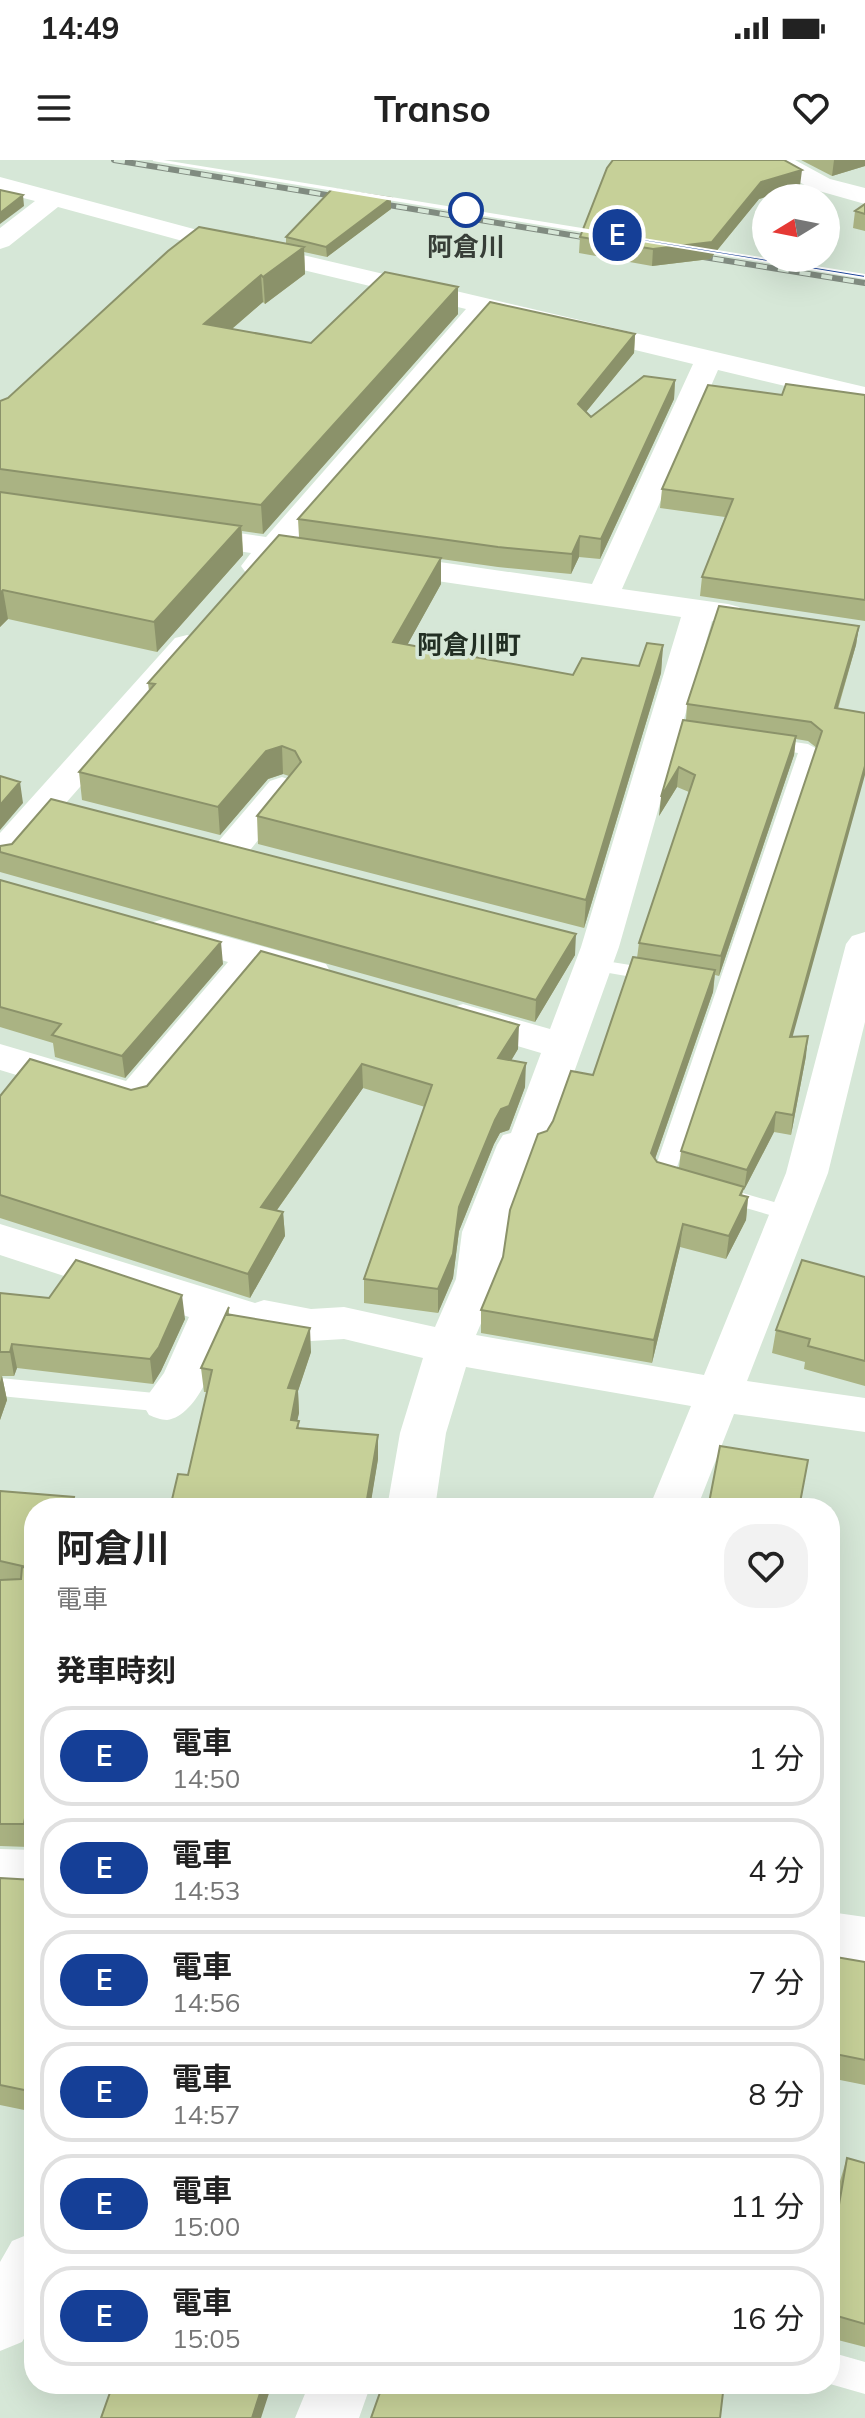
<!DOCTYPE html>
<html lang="ja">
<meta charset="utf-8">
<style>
body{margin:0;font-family:Mulish,"Noto Sans JP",sans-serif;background:#f2f2f2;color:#222;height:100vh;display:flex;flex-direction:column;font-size:30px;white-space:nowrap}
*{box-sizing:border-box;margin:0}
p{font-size:26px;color:#767676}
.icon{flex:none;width:44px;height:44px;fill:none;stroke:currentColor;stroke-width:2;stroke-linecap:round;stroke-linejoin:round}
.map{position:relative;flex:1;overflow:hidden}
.panel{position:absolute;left:24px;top:1338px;width:816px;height:896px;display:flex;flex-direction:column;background:#fff;border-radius:32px;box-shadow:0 8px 32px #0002}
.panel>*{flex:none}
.badge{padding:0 16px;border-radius:26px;font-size:28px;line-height:52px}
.needle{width:52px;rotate:260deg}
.controls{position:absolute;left:752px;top:24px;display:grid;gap:16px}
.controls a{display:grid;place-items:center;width:88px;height:88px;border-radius:50%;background:#fff;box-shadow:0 8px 32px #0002;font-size:40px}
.map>.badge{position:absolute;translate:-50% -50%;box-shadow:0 0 0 4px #fff}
h2{padding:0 32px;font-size:30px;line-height:72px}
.round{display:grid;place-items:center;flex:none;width:84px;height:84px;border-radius:32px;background:#f2f2f2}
.overview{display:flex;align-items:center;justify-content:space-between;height:136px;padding:0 32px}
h1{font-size:38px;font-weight:700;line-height:60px}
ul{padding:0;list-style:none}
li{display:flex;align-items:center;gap:24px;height:100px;margin:0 16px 12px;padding:0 16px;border:4px solid #e0e0e0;border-radius:32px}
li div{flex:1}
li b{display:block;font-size:30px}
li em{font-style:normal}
li .badge{min-width:88px;font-weight:700;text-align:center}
.status{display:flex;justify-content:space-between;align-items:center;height:56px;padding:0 40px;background:#fff;direction:ltr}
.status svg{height:22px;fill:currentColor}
header{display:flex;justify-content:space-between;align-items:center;height:104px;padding:0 32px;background:#fff;font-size:36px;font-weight:700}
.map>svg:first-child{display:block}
</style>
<div class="status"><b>14:49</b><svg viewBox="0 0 49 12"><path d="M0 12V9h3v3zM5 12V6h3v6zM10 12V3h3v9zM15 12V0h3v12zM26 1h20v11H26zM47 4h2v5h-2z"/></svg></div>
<header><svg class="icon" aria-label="menu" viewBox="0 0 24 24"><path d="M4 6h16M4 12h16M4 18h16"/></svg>Transo<svg class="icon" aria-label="heart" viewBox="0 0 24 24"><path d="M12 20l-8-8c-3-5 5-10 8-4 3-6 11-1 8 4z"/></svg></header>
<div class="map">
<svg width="865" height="2258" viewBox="0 0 865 2258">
<rect width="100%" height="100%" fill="#d6e7d7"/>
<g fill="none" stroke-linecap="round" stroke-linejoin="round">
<path fill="#fff" fill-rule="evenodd" d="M 767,578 L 808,584 L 817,589 L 675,1013 L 684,1017 L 688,1022 L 684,1027 L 677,1029 L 656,1022 L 652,1017 L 798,593 L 761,587 L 758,583 L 761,579 Z
M 593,799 L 655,809 L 665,815 L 655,821 L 586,809 L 583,805 Z
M 722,1027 L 798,1049 L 801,1054 L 798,1059 L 790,1061 L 715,1039 L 711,1034 L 715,1029 Z
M 0,1218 L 165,1234 L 173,1237 L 176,1243 L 173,1249 L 165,1252 L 0,1236 Z
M 830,2192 L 865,2202 L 865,2234 L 830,2224 Z"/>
<path fill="#fff" fill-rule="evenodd" d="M 765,0 L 795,0 L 830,19 L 865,28 L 865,44 L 812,29 L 768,5 Z
M 0,17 L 205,72 L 865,227 L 865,245 L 718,210 L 622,429 L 728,444 L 739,447 L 744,454 L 739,461 L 728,464 L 712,461 L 619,787 L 549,982 L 543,992 L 535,994 L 506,1072 L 500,1119 L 476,1175 L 704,1215 L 786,1013 L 846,784 L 852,776 L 865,772 L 865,862 L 828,1013 L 747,1221 L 865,1238 L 865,1272 L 734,1254 L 697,1348 L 649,1348 L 691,1246 L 466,1207 L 446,1273 L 435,1348 L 387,1348 L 400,1273 L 423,1198 L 344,1179 L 311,1181 L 270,1173 L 260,1176 L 229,1168 C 218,1194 199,1256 167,1260 C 161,1260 154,1257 149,1255 L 142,1243 L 164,1213 L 189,1157 L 0,1095 L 0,1064 L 255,1143 L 264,1140 L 311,1149 L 344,1147 L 435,1167 L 456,1119 L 462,1072 L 497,985 L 503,975 L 511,973 L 541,893 L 449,866 L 443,857 L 449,848 L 463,844 L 550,869 L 581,787 L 681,457 L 281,398 C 270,411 264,417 246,413 L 241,406 L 251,393 L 172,381 L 168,374 L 172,367 L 183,365 L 266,377 L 466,149 L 190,83 L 58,47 L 9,86 L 0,89 L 0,68 L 35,41 L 0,32 ZM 490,155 L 693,204 L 592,424 L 295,381 Z
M 187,475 L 199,478 L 203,485 L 199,492 L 13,703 L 0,706 L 0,673 L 175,478 Z
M 282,617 L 294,621 L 300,628 L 294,635 L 243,699 L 230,702 L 217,699 L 212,691 L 217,683 L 270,621 Z
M 163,759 L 326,804 L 331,813 L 326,822 L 312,825 L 262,811 L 149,947 L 135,951 L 0,910 L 0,884 L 126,921 L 228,802 L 150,779 L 144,771 L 150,763 Z
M 0,1689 L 34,1690 L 34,1738 L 0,1737 Z
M 830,1752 L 865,1757 L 865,1807 L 830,1802 Z
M 34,2072 L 34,2161 L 22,2182 L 0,2191 L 0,2102 L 12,2081 Z
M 309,2224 L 371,2224 L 359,2258 L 295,2258 Z"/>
<g stroke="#808b80" stroke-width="6">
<path id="rail" d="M 114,0 L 601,80
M 691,95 L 865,123"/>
</g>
<use href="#rail" stroke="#d6e7d7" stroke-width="4" stroke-dasharray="11" stroke-linecap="butt"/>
</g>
<path fill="#aab383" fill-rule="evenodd" d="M 801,0 L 865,0 L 865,6 L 832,16 Z
M 800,26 L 759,39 L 710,99 L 652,106 L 579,93 L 580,77 Z
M 391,38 L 391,49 L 327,97 L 304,92 L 305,114 L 265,144 L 263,142 L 232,169 L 311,183 L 458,127 L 458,154 L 263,374 L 242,371 L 243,395 L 157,492 L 8,459 L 0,467 L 0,241 L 8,238 L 286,84 L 286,77 Z
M 865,44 L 865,71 L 853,68 L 855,51 Z
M 635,174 L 634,193 L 586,252 L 591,257 L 675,220 L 674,239 L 600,399 L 579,397 L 571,414 L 498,407 L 441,399 L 441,424 L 407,485 L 573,515 L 639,506 L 663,485 L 661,513 L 584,768 L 258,684 L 257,656 L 289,616 L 283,614 L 268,619 L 220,675 L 82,640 L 79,612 L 149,531 L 148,523 L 299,377 L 298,359 Z
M 782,235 L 865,235 L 865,461 L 700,436 L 702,417 L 725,357 L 660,348 L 662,329 Z
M 859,466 L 856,485 L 838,549 L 792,877 L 806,896 L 791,975 L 774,972 L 744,1030 L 743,1030 L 742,1036 L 748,1037 L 746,1060 L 726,1099 L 680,1087 L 652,1203 L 481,1173 L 481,1150 L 503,1097 L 547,971 L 593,915 L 637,798 L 639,783 L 689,632 L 677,627 L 659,656 L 686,560 L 687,544 ZM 796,579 L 808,581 L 817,588 L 681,991 L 679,1008 L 657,1002 L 655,999 L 713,832 L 715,815 L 719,816 L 794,595 Z
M 0,686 L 575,795 L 535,862 L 0,712 Z
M 0,720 L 223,804 L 125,918 L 55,897 L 53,883 L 0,867 Z
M 518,889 L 511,900 L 525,927 L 509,970 L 500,973 L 494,984 L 459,1071 L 453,1118 L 438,1153 L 364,1143 L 364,1119 L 425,947 L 363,928 L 277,1050 L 283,1052 L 285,1076 L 250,1138 L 0,1058 L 0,936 L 131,930 L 147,926 Z
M 865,1117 L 865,1226 L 804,1209 L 805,1202 L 772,1193 L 776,1170 Z
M 0,1133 L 185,1159 L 161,1211 L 153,1224 L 17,1208 L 14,1216 L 2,1216 L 7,1240 L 0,1260 Z
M 229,1147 L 229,1155 L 311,1192 L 298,1231 L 299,1253 L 297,1260 L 299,1268 L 378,1299 L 370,1345 L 170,1348 L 188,1315 L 207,1232 L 204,1232 L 201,1208 Z
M 0,1331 L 74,1337 L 76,1348 L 34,1348 L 29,1687 L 0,1686 Z
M 0,1718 L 34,1720 L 34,1952 L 0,1945 Z
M 830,1796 L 865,1802 L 865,1925 L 830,1918 Z
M 847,1998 L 865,2003 L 865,2187 L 830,2178 L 830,2082 L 840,2021 Z"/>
<path fill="#8b926a" d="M 834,0 L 865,0 L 865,6 L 832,16 Z
M 802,10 L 800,26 L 759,39 L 710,99 L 652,106 L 653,89 L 761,22 Z
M 23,35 L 24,46 L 0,64 L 0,53 Z
M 391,38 L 391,49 L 327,97 L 326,87 Z
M 304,87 L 305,114 L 265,144 L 263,117 Z
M 261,115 L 263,142 L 206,191 L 204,164 Z
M 458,127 L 458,154 L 263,374 L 261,345 Z
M 635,174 L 634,193 L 577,263 L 578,244 Z
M 675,220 L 674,239 L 600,399 L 601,379 Z
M 241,366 L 243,395 L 157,492 L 154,462 Z
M 580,376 L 579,397 L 571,414 L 572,394 Z
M 441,398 L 441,424 L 394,509 L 393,482 Z
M 3,430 L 8,459 L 0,467 L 0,433 Z
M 859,466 L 856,485 L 832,567 L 835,548 Z
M 663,485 L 661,513 L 584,768 L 586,740 Z
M 796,576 L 794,595 L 719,816 L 721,796 Z
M 282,586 L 283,614 L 268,619 L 220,675 L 218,647 L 266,591 Z
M 865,606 L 865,615 L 787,897 L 790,877 Z
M 679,607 L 677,627 L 659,656 L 661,637 Z
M 20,622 L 23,643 L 0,670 L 0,645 Z
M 576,774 L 575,795 L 535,862 L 536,840 Z
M 221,782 L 223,804 L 125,918 L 122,896 Z
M 715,810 L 713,832 L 649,1016 L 651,993 Z
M 519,865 L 518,889 L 498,923 L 498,898 Z
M 808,876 L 806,896 L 791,975 L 793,955 Z
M 526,903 L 525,927 L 509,970 L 500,973 L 494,984 L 459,1071 L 453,1118 L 438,1153 L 438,1129 L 459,1047 L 495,960 Z
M 362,904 L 363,928 L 262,1071 L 261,1047 Z
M 776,952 L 774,972 L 744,1030 L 747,1010 Z
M 748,1037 L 746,1060 L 726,1099 L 729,1076 Z
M 283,1052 L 285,1076 L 250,1138 L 248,1114 Z
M 683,1064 L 680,1087 L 652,1203 L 654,1180 Z
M 182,1135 L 185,1159 L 161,1211 L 153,1224 L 150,1199 Z
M 310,1168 L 311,1192 L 298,1231 L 299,1253 L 292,1284 L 288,1228 Z
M 12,1184 L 17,1208 L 14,1216 L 10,1192 Z
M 2,1216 L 7,1240 L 0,1260 L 0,1222 Z
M 378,1275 L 378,1299 L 370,1348 L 366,1345 Z
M 74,1337 L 76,1348 L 71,1348 Z
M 34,1606 L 34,1657 L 29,1687 L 24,1664 Z
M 263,2224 L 272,2224 L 261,2258 L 252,2258 Z"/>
<path fill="#c6d098" stroke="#8b926a" stroke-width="2" d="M 613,0 L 784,0 L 802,10 L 761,22 L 712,82 L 653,89 L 580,77 L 607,8 Z
M 332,29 L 391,38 L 326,87 L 286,77 Z
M 0,30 L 23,35 L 0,53 Z
M 865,44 L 865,54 L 855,51 Z
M 199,67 L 304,87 L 263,117 L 261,115 L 204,164 L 311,183 L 385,112 L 458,127 L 261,345 L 0,309 L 0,241 L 8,238 L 168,91 Z
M 490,142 L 635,174 L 578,244 L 591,257 L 644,216 L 675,220 L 601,379 L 580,376 L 572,394 L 498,387 L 298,359 Z
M 786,224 L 865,235 L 865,440 L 702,417 L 733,339 L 662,329 L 708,225 L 782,235 Z
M 0,332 L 241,366 L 154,462 L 3,430 L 0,433 Z
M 279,375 L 441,398 L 393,482 L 573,515 L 582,498 L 639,506 L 647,483 L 663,485 L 586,740 L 257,656 L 301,602 L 295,591 L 282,586 L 266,591 L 218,647 L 79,612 L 155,524 L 148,523 Z
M 719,446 L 859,466 L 835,548 L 865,553 L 865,606 L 790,877 L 808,876 L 793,955 L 776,952 L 747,1010 L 681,991 L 822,571 L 811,562 L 687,544 Z
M 683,560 L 796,576 L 721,796 L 639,783 L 695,615 L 679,607 L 661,637 Z
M 0,616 L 20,622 L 0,645 Z
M 51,639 L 576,774 L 536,840 L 0,692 L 0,686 L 12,684 Z
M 0,720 L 221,782 L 122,896 L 52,875 L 61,864 L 0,847 Z
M 261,791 L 519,865 L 498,898 L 526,903 L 509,946 L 501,949 L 495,960 L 459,1047 L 453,1094 L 438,1129 L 364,1119 L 432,925 L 362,904 L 261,1047 L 283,1052 L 248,1114 L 0,1035 L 0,936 L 30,899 L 131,930 L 147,926 Z
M 633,797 L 715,810 L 651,993 L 657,1002 L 744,1027 L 740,1035 L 748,1037 L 729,1076 L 683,1064 L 654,1180 L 481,1150 L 503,1097 L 510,1050 L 538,974 L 547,971 L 553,961 L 571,911 L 593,915 Z
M 76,1100 L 182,1135 L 159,1187 L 150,1199 L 12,1184 L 10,1192 L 0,1192 L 0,1133 L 49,1138 Z
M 802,1100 L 865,1117 L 865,1201 L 808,1186 L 810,1179 L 776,1170 Z
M 229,1147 L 226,1154 L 310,1168 L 288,1228 L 297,1229 L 291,1260 L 299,1261 L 297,1268 L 378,1275 L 366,1345 L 432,1348 L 170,1348 L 178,1314 L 188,1315 L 212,1210 L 201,1208 Z
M 720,1286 L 808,1300 L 799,1348 L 708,1348 Z
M 0,1331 L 74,1337 L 71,1348 L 34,1348 L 34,1606 L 24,1664 L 0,1664 L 0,1420 L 21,1419 L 22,1407 L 31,1408 L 0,1401 Z
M 0,1718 L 34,1720 L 34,1932 L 0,1925 Z
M 830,1796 L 865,1802 L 865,1900 L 830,1893 Z
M 847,1998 L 865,2003 L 865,2164 L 830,2154 L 830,2097 Z
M 113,2224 L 263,2224 L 252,2258 L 101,2258 Z
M 383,2224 L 724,2224 L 720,2258 L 371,2258 Z"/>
<path fill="#153f97" stroke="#fff" stroke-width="2" d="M 153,0 L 157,0 L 865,115 L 865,118 Z"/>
<circle fill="#fff" stroke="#153f97" stroke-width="4" cx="466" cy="50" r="16"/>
<g text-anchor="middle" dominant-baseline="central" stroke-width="7" stroke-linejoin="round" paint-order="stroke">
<g font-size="26" font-weight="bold" fill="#373e37" stroke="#d6e7d7">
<text x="466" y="86">阿倉川</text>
</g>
<g font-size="26" font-weight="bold" fill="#222f24" stroke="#d6e7d7">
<text x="469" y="484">阿倉川町</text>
</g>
</g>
</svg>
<div class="controls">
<a><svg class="needle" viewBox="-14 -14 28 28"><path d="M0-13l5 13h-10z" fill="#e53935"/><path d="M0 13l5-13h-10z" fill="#767676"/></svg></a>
</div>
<b class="badge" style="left:617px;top:75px;background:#153f97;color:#fff">E</b>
<section class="panel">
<div class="overview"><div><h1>阿倉川</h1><p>電車</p></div><a class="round"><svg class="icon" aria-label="heart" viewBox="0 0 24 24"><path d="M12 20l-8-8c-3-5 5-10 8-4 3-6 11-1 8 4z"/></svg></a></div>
<h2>発車時刻</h2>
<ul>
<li><span class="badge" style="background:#153f97;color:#fff">E</span><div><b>電車</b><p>14:50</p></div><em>1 分</em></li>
<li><span class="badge" style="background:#153f97;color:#fff">E</span><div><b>電車</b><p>14:53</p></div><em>4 分</em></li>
<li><span class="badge" style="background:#153f97;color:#fff">E</span><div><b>電車</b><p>14:56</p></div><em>7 分</em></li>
<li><span class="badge" style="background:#153f97;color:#fff">E</span><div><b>電車</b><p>14:57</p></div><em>8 分</em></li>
<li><span class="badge" style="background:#153f97;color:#fff">E</span><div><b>電車</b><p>15:00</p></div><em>11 分</em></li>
<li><span class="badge" style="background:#153f97;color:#fff">E</span><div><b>電車</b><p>15:05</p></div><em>16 分</em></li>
</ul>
</section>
</div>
